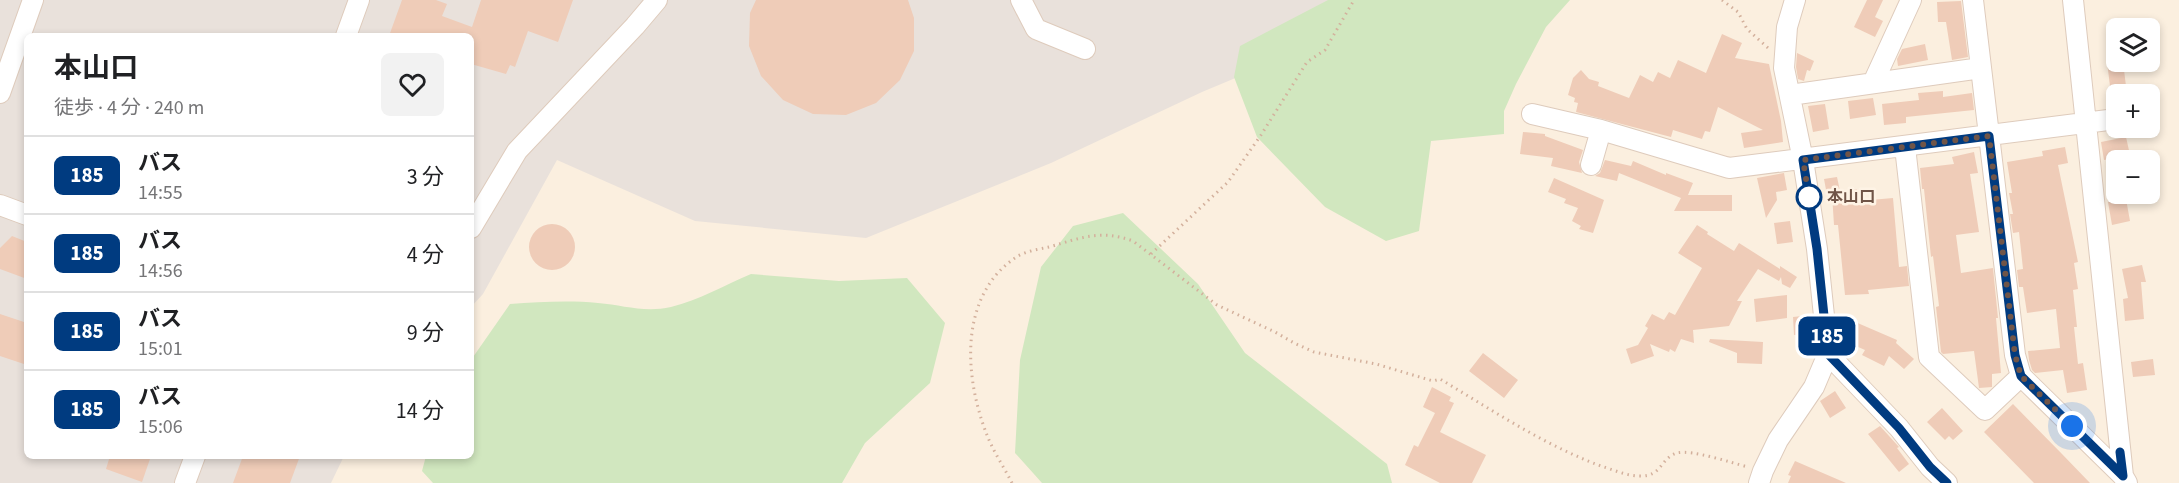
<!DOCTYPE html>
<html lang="ja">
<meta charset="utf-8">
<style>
body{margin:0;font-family:"Source Sans 3","Noto Sans JP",sans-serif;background:#f2f2f2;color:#202124;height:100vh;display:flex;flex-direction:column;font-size:22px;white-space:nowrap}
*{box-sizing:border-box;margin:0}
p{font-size:20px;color:#757577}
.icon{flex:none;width:33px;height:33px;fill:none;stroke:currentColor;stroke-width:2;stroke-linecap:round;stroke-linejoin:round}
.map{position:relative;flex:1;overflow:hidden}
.sheet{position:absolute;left:24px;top:33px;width:450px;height:426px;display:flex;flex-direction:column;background:#fff;border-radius:9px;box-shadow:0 3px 9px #0003}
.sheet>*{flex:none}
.badge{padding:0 12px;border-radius:9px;font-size:21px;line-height:39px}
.controls{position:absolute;left:2106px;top:18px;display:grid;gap:12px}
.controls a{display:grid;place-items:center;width:54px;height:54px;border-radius:9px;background:#fff;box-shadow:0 3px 9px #0003;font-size:30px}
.you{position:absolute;width:30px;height:30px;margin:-15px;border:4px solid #fff;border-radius:50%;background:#1a73e8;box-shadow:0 0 0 9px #1a73e833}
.map>.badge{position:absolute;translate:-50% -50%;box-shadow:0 0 0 3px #fff}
.round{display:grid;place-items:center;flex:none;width:63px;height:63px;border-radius:9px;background:#f2f2f2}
.overview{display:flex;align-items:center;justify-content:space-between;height:102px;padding:0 30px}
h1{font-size:28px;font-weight:700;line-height:45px}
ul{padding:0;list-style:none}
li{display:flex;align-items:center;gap:18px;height:78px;padding:0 30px;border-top:2px solid #e0e0e0}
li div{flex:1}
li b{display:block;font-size:22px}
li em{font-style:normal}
li .badge{min-width:66px;font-weight:700;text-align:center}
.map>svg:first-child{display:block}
</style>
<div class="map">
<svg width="2179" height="483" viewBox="0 0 2179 483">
<rect width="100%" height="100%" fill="#fbefdf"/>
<path fill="#e9e1db" d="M 0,0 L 1342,0 L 1331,38 L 1202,92 L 1051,163 L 866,238 L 695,221 L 557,160 L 483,294 L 471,307 L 471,36 L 27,36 L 27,456 L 344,456 L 331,483 L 0,483 Z"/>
<path fill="#d1e7bf" d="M 1328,0 L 1570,0 L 1546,27 L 1516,84 L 1504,111 L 1504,134 L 1431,141 L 1419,231 L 1386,241 L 1325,207 L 1257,137 L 1234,77 L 1240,46 Z
M 1123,213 L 1198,284 L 1245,353 L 1387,464 L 1392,483 L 1042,483 L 1015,453 L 1020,360 L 1041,267 L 1073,226 Z
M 751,274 L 839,281 L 907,278 L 945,323 L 930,383 L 865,443 L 842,483 L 433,483 L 422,471 L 426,456 L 471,456 L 471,360 L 510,304 C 539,302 569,300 598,303 C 623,305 644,313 671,307 C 699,300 725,285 751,274 Z"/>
<path fill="#efccb8" d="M 402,0 L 436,0 L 447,4 L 442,16 L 472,27 L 481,0 L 573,0 L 558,42 L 528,31 L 515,67 L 510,65 L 506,74 L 471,64 L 471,36 L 389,36 Z
M 756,0 L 908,0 L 914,18 L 914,51 L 900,80 L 876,103 L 846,115 L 813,114 L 783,100 L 761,76 L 749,46 L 750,13 Z
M 1867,0 L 1883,0 L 1875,17 L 1883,21 L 1875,37 L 1854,27 Z
M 1961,1 L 1968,57 L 1952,60 L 1946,22 L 1938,22 L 1937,2 Z
M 1722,34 L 1742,43 L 1735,58 L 1769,64 L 1781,121 L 1783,142 L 1744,148 L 1741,133 L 1763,130 L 1718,107 L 1710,132 L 1705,131 L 1702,139 L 1673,130 L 1671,137 L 1576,112 L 1578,103 L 1574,102 L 1575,98 L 1568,95 L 1573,78 L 1581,70 L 1589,79 L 1599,82 L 1598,86 L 1629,98 L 1640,75 L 1653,82 L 1658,72 L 1670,78 L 1678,60 L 1706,73 Z
M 1925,44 L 1928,60 L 1898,66 L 1897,59 L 1902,49 Z
M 1797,53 L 1814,61 L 1810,71 L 1807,70 L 1804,81 L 1798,79 L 1796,67 Z
M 2107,62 L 2123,62 L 2127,94 L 2111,94 Z
M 1943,91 L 1943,97 L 1972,93 L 1974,110 L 1906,117 L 1906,123 L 1884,125 L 1882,104 L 1919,100 L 1918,93 Z
M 1873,98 L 1876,115 L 1850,119 L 1848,101 Z
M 1825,104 L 1829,129 L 1813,132 L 1808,106 Z
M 1523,132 L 1545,134 L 1545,136 L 1583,150 L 1579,162 L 1582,173 L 1551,166 L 1553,158 L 1520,154 Z
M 2126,137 L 2130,155 L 2104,160 L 2101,142 Z
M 2065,147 L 2068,163 L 2058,165 L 2078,262 L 2074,263 L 2078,289 L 2073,290 L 2077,327 L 2074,327 L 2078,364 L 2083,363 L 2087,390 L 2067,393 L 2063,370 L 2035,373 L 2032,370 L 2029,360 L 2028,351 L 2060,348 L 2056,309 L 2027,313 L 2023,287 L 2019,287 L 2017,270 L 2023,269 L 2019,232 L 2013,233 L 2010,214 L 2013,214 L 2009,193 L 2012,193 L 2007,162 L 2043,156 L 2042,151 Z
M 1974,152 L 1978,173 L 1970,174 L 1979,232 L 1956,235 L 1961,273 L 1993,268 L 1998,318 L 1996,318 L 2001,373 L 1992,374 L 1992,387 L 1979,388 L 1974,351 L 1943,354 L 1941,352 L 1936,307 L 1939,306 L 1933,256 L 1931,257 L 1924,189 L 1922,189 L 1920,168 L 1954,164 L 1952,157 Z
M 1605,160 L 1631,166 L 1633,161 L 1666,175 L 1666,173 L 1693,183 L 1688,195 L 1732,195 L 1732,211 L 1674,211 L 1681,198 L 1619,173 L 1617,181 L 1595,176 L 1600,173 Z
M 1784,173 L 1787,190 L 1776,192 L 1777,200 L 1766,218 L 1757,178 Z
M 1837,177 L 1840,191 L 1857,189 L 1859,201 L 1893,198 L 1899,267 L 1907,266 L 1909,286 L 1868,290 L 1869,294 L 1845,295 L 1838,225 L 1834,225 L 1832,194 L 1827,195 L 1824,179 Z
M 1554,178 L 1604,200 L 1593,233 L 1579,229 L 1581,226 L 1572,221 L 1578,208 L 1564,203 L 1566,199 L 1548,192 Z
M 2126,199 L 2130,221 L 2112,225 L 2108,202 Z
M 1790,221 L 1793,242 L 1777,244 L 1774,223 Z
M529 247a23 23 0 1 1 46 0a23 23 0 1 1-46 0Z
M 1697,225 L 1708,232 L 1707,234 L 1734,251 L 1739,243 L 1780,269 L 1780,266 L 1797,277 L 1790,288 L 1782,284 L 1781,277 L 1779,281 L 1758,269 L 1737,301 L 1742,301 L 1729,326 L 1693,330 L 1694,343 L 1681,339 L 1675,352 L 1670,349 L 1669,352 L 1650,344 L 1654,356 L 1631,364 L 1626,349 L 1638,345 L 1648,328 L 1645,326 L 1652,314 L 1664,320 L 1669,312 L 1675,315 L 1702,268 L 1678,253 Z
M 12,236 L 27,242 L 27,279 L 0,269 L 0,248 Z
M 2142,265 L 2146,282 L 2141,282 L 2144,319 L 2125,321 L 2123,299 L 2128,298 L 2122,269 Z
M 1787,295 L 1787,318 L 1756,322 L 1754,299 Z
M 0,314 L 27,323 L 27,365 L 0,356 Z
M 1812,315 L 1814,333 L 1794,335 L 1793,317 Z
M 1846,318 L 1897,340 L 1896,343 L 1914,359 L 1904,369 L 1889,356 L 1884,366 L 1862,355 L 1865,350 L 1838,338 Z
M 1710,339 L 1763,342 L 1762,364 L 1737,363 L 1737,353 L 1709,342 Z
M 1483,353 L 1518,380 L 1504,398 L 1469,371 Z
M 2153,359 L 2155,375 L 2133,377 L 2131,362 Z
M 1432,387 L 1451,397 L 1449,401 L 1454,403 L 1440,432 L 1486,455 L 1472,483 L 1440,483 L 1405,465 L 1414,445 L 1418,447 L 1435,413 L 1423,407 Z
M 1835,391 L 1846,408 L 1830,418 L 1820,401 Z
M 2013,404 L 2062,454 L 2090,483 L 2034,483 L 1984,432 Z
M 1942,408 L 1963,431 L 1953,440 L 1949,436 L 1945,440 L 1927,422 Z
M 1880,426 L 1899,447 L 1897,448 L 1909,464 L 1899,472 L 1868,434 Z
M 110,456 L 151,456 L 142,482 L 106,469 Z
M 243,456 L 300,456 L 290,483 L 233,483 Z
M 1795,461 L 1846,483 L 1788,483 L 1791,476 L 1788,475 Z"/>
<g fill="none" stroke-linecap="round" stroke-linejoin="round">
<g stroke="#decbbc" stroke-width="22">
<path id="minor" d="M 1021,0 L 1036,29 L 1085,49
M 1973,0 L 2015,355 L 2021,376 L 2123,476 L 2127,483
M 2073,0 L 2123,476
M 346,36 L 359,0
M 1873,83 L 1911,0
M 0,93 L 33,0
M 1790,95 L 1981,68
M 1532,114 L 1601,130 L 1729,168 L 2116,119
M 1905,147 L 1929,357 L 1985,410 L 2021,376
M 1591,165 L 1601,130
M 0,205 L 27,215
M 471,228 L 517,151 L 635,26 L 657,0
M 1828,354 L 1899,428 L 1930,467 L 1947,483
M 185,483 L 195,456
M 1759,483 L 1763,471 L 1778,440 L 1814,387 L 1828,354 L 1817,249 L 1803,160 L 1784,68 L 1787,27 L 1795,0"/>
</g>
<path stroke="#d3b09c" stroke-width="3" stroke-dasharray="1.5 4.5" stroke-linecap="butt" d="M 1722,0 L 1738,12 L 1747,29 L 1768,48
M 1151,254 L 1228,182 L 1261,135 L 1307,62 L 1325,50 L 1354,0
M 1012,483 C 1004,467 993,451 987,435 C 964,377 958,294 1018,256 C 1027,251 1039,249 1049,247 C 1081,238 1100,229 1133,241 L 1217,305 L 1275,332 L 1294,343 L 1314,352 L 1376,364 L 1433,381 L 1440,379 C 1492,410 1544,445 1601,466 C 1614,470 1627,476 1640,476 C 1662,477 1661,457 1677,453 C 1691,449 1732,463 1748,467"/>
<use href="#minor" stroke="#fff" stroke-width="20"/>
</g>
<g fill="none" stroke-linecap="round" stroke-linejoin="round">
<g stroke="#fff" stroke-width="14">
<path id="line" d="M 1947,483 L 1930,467 L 1899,428 L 1828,354 L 1817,249 L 1803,160 L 1989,136 L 2015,355 L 2021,376 L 2123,476 L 2120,452"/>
</g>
<use href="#line" stroke="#003b80" stroke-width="9"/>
<path stroke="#705548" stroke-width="6" stroke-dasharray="0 10.8" d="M 1809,197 L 1810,204 L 1803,160 L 1989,136 L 2015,355 L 2021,376 L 2072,426"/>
</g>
<circle fill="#fff" stroke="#003b80" stroke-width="3" cx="1809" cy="197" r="12"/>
<g text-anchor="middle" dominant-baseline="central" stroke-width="5" stroke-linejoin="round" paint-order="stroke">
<g font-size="16" font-weight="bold" fill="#705548" stroke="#fef3e5" text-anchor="start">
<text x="1827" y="197">本山口</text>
</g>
</g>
</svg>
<div class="controls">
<a><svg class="icon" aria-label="layers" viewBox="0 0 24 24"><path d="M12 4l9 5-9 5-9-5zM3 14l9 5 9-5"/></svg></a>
<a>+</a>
<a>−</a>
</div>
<div class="you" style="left:2072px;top:426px"></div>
<b class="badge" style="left:1827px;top:336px;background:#003b80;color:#fff">185</b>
<section class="sheet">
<div class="overview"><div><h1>本山口</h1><p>徒歩 · 4 分 · 240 m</p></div><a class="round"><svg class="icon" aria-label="heart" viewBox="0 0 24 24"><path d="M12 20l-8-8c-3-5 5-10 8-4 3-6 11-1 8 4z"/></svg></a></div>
<ul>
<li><span class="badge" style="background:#003b80;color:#fff">185</span><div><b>バス</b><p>14:55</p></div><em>3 分</em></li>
<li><span class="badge" style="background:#003b80;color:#fff">185</span><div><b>バス</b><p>14:56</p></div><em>4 分</em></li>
<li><span class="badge" style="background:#003b80;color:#fff">185</span><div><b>バス</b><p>15:01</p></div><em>9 分</em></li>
<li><span class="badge" style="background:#003b80;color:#fff">185</span><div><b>バス</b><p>15:06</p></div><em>14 分</em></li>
</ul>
</section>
</div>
